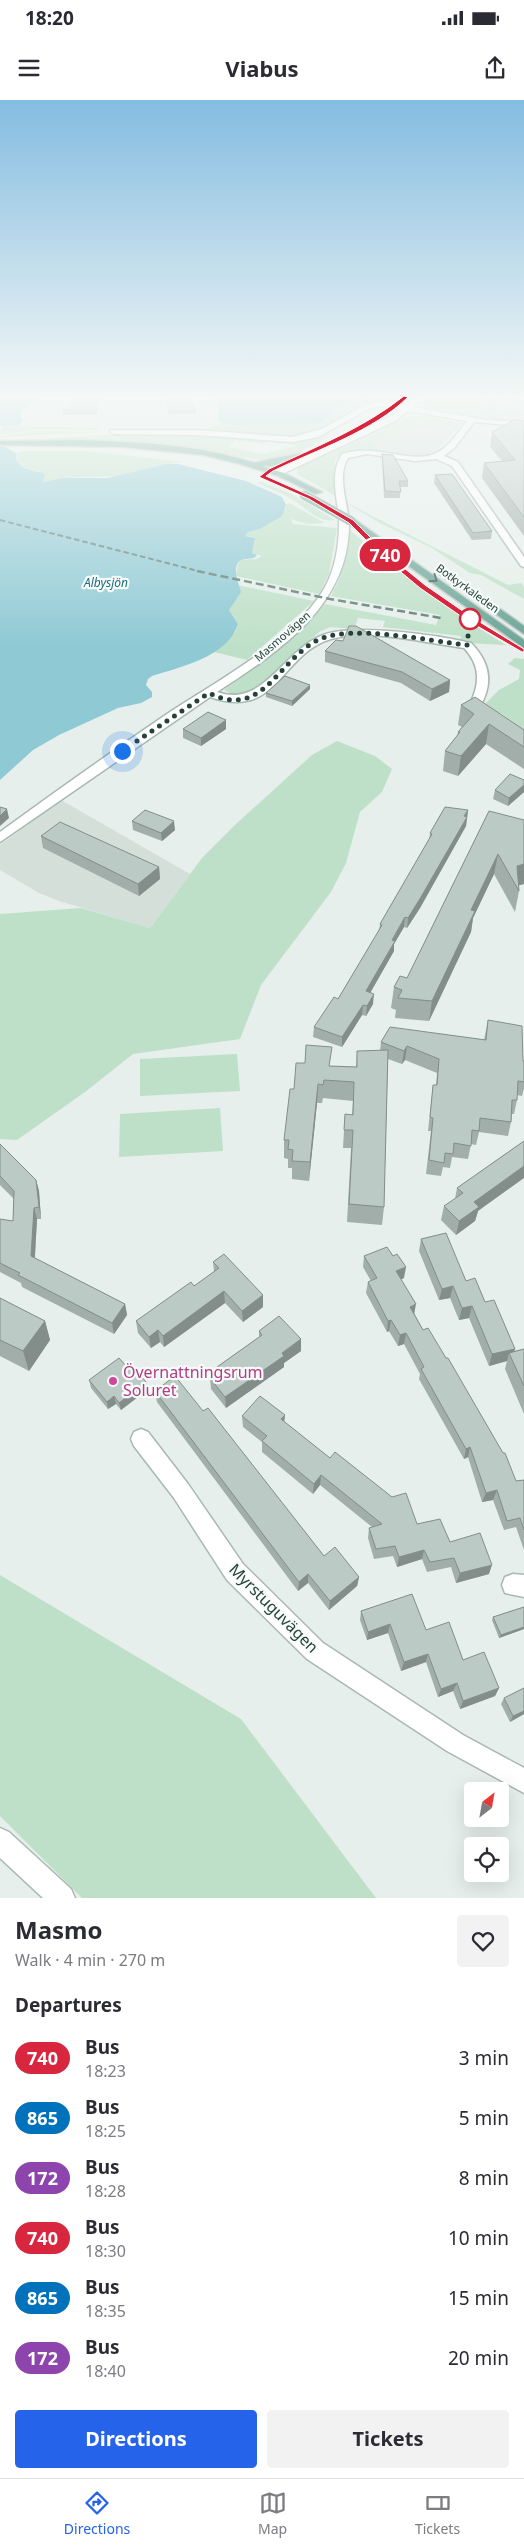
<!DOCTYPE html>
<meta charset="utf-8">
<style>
body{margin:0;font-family:"Noto Sans",sans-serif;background:#f2f2f3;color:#2b2b33;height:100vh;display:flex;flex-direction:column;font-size:19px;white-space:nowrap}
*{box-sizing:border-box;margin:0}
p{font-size:16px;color:#7c7c81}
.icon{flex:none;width:28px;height:28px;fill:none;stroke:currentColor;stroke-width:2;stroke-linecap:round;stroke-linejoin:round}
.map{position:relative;height:1798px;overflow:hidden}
.side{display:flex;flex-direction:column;background:#fff;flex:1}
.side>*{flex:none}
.badge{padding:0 10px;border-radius:16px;font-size:18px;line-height:32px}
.needle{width:32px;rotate:31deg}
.controls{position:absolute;left:464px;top:1682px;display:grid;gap:10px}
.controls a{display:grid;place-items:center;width:45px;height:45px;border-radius:5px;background:#fff;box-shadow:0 5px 20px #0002;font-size:25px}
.you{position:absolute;width:25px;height:25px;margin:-12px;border:4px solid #fff;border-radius:50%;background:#1a73e8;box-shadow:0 0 0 8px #1a73e833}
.map>.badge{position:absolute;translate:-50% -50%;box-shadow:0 0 0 2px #fff}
h2{padding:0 15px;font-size:19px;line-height:45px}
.round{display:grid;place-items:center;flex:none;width:52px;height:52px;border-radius:5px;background:#f2f2f3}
.head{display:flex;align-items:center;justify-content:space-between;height:85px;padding:0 15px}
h1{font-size:24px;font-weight:700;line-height:38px}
.primary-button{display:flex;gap:10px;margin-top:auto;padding:10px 15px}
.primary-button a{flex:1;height:58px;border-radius:5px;background:#2563eb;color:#fff;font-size:20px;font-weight:700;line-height:58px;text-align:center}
.primary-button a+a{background:#f2f2f3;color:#2b2b33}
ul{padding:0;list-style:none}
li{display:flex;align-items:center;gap:15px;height:60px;padding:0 15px}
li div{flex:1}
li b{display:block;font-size:19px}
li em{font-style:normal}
li .badge{min-width:55px;font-weight:700;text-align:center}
.status{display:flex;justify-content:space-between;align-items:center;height:35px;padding:0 25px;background:#fff;direction:ltr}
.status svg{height:14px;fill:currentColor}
header{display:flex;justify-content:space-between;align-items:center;height:65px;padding:0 15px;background:#fff;font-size:22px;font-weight:700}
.tab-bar{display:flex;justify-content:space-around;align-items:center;height:70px;border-top:1px solid #e1e1e2;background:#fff;font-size:14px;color:#7c7c81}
.tab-bar a{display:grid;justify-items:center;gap:2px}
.tab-bar .current{color:#2563eb}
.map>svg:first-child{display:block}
</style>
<div class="status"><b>18:20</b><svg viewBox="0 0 49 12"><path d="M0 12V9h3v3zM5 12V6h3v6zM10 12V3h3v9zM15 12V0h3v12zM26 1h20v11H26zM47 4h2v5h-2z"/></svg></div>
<header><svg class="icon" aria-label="menu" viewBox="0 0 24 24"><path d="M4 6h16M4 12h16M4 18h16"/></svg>Viabus<svg class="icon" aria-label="share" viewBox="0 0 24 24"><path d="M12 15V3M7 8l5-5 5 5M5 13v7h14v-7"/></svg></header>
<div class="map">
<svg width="524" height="1798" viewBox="0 0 524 1798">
<rect width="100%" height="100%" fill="#e6efeb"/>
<path fill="#d4dfda" d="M 424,297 L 524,297 L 524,321 L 507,321 L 431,308 L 421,303 Z
M 411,316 L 425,316 L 462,323 L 437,350 L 429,354 L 413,356 L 348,351 L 339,348 Z
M 61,700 L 190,774 L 150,828 L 59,801 L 39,793 L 0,770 L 0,745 Z"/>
<path fill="#bfe0c8" d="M 366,297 L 393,297 C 383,304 373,299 362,303 C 354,306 348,315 340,320 C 324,330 307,336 288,337 L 202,331 L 220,324 L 326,318 L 335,308 L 364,300 Z
M 424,297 L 474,297 L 478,307 L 468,315 L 431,308 L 421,303 Z
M 490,298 L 502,304 L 492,306 L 495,315 L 524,311 L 524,313 L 504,316 L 506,320 L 524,321 C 511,321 497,321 485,315 Z
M 421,316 L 450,321 L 458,328 L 456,331 L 453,326 L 416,322 L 417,325 L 409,325 L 372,343 L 379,352 C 365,351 344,347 335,360 L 336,396 L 297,374 L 298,368 L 403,319 Z
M 2,326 L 101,328 L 96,330 L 38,330 L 0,334 Z
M 36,331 L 100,332 L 0,337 Z
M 328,333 L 333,334 L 293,355 L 268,361 L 137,341 L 28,340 C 107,333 187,332 266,341 L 264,344 L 235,340 L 228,347 L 263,354 L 297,346 L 291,344 L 274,344 L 276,341 L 305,340 Z
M 24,351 L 86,351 L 183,362 L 166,364 L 116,376 L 62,378 L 42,382 L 41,373 L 19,365 L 16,353 Z
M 261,382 L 290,393 L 335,420 C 317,424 304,405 290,398 C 280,392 268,388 257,383 Z
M 341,400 L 508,485 L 521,483 L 524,487 L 524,499 L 481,475 L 470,473 L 432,448 L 380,423 Z
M 289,403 L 325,423 L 307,424 L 291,419 L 293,424 L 337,428 L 329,474 L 319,494 L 236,476 L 238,464 L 242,460 L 256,459 L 262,456 L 252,453 L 254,437 L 244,436 L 248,432 L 260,429 L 286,409 L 286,405 Z
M 348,428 C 399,474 447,509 506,545 L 467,543 L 460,541 L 461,536 L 383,527 L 385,521 L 358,518 L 354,529 L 330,527 L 319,532 L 251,593 L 235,596 L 224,590 L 254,567 L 325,504 L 436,525 L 440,515 L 331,496 L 340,478 Z
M 237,485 L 314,501 L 247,560 L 214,552 L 228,540 L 236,531 L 238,524 L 229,510 Z
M 515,558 L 524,559 L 524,631 L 502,614 L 483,606 L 499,590 L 519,579 L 520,570 L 508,564 Z
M 337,641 L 375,656 L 392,669 L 382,692 L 360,712 L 346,763 L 331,792 L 261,885 L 240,939 L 133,954 L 85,992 L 17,1040 L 0,1039 L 0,814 L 81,808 L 150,828 L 202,758 L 236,724 L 312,655 Z
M 237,954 L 240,991 L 140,996 L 140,959 Z
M 220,1008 L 223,1051 L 119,1057 L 120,1014 Z
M 0,1475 L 241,1619 L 376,1798 L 82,1798 L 0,1716 Z"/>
<path fill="#8ec9d4" d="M 0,297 L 39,297 L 21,311 L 20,315 L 23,320 L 20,325 L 0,326 Z
M 210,297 L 366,297 L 335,308 L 322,323 L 230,325 L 217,321 L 219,301 Z
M 0,344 L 16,353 C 15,370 33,370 45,374 L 43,382 L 62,378 L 107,378 L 166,364 L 178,364 L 246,381 L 282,397 L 286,405 L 282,416 L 260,429 L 248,432 L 245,436 L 255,438 L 252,453 L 257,455 C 254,459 252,458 247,459 C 227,460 240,485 241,492 L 229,510 L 238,524 C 228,557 180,567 152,576 L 148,579 L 146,585 L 152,592 L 152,597 L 141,603 L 118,608 L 59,635 L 33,650 L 0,680 Z"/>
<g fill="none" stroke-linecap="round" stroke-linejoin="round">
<g stroke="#a8b8b2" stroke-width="3">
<path id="minor" d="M 413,297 L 421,297 L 413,307 L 487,320 L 524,322 L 524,326 L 474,322 L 455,347 L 444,356 L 458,362 L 524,457 L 524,467 L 521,466 L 452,366 L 436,359 L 415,361 L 367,354 L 348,358 C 336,377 349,405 349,426 C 348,507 278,552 217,592 C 265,609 284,547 326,534 C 357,524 438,535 471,543 C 490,562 494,584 479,608 L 475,609 L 469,606 C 480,584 481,566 464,548 C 424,543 370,528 331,539 C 280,554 278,621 210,597 L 0,742 L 0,732 C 55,692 111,652 167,614 C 217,581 296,539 325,487 C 335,469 339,445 339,424 C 339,401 328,376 342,354 C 376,343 409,364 434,354 C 448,349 458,332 467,321 L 408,311 L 395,321 L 278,376 L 274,373 L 275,371 L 389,317 L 400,310 L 379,306 L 371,308 L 318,337 L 292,342 L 197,335 L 114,334 L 110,332 L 111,330 L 197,330 L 292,337 L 322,329 L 366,304 L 379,302 L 405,306 Z
M 141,1329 L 148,1332 L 188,1384 L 243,1464 L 323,1543 L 463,1635 L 524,1668 L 524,1693 L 447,1651 L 307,1559 L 227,1480 L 174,1398 L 134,1346 L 131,1339 L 134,1332 Z
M 513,1474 L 524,1475 L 524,1497 L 505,1493 L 502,1485 L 505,1477 Z
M 0,1728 L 9,1732 L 71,1789 L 75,1798 L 43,1798 L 0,1758 Z"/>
</g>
<g stroke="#c2cac8" stroke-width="3">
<path id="major" d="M 81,340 C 140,342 199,345 255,363 C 257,361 293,355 301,353 L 304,354 L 304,358 L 273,366 L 262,366 L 284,373 L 322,392 L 315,394 L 278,376 L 240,364 L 203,355 L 122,347 L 0,345 L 0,341 Z
M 348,419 L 354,419 L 524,540 L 524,548 L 348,423 Z
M 438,469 L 444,469 L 524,526 L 524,534 L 438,473 Z"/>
</g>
<use href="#minor" fill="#fff" fill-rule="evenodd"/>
<use href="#major" fill="#6aa596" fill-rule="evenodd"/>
<path stroke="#5f7d75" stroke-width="2" stroke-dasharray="5.5 3" stroke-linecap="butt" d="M 0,420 L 202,472"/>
<path stroke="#5f7d75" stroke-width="2.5" stroke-dasharray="8 4" stroke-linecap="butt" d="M 197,471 L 330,499 L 441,518"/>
<g stroke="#c2cac8" stroke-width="10" stroke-linecap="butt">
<path id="major-bridge" d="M 304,395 L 351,421"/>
</g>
<use href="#major-bridge" stroke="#6aa596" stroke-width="9"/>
</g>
<path fill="#a1aea9" d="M 81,297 L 99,297 L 96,315 L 63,315 L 63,310 Z
M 168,297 L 196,310 L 196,314 L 168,314 Z
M 524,321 L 524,436 L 482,378 L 484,363 L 502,361 L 490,347 L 492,332 Z
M 382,354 L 408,381 L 408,387 L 400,387 L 400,398 L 384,398 L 382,360 Z
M 435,375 L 492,431 L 491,439 L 472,440 L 434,383 Z
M 325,551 L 450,580 L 449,592 L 430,601 L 401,583 L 325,562 Z
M 310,589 L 292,606 L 266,597 L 266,593 Z
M 461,605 L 524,630 L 524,669 L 486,644 L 458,676 L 443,671 L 445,651 L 457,636 L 458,632 L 462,627 L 458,625 Z
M 226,620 L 226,629 L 201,646 L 183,638 L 183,629 Z
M 524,680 L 524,692 L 508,706 L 493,699 L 495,690 Z
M 468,710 L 466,726 L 420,808 L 407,828 L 404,827 L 394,844 L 394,851 L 370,893 L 373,904 L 366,916 L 362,915 L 342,947 L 313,937 L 314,927 L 338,899 L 379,831 L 380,824 L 429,740 L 430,733 Z
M 489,711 L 524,784 L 519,785 L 519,791 L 515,812 L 494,774 L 473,818 L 471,832 L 429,921 L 395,918 L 396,910 L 391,908 L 394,887 L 407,878 Z
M 132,721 L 175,730 L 162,741 L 133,730 Z
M 41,736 L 159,767 L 160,779 L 139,796 L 43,748 Z
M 488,920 L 523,961 L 524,961 L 524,988 L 522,996 L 517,995 L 517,1000 L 514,1014 L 512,1014 L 511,1022 L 508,1036 L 479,1032 L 476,1045 L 471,1044 L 468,1059 L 452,1057 L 450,1068 L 443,1067 L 441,1076 L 426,1074 L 431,1031 L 428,1031 L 433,985 L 436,985 L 437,973 L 405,960 L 402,964 L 388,959 L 384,1107 L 382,1125 L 347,1122 L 351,1048 L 343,1048 L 345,1014 L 352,1015 L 353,1001 L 323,998 L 322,1003 L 317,1003 L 309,1081 L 292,1079 L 292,1068 L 288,1068 L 288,1059 L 284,1058 L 284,1040 L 330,966 L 356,967 L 357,951 L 380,951 L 381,942 L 484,940 Z
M 524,1041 L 478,1111 L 475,1121 L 456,1135 L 441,1120 L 444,1106 L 455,1099 L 457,1088 Z
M 0,1044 L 36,1080 L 39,1091 L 41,1119 L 37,1119 L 35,1158 L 125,1204 L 127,1215 L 114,1234 L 22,1187 L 21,1183 L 0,1172 L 0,1119 L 13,1121 L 14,1099 L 0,1085 Z
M 421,1139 L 466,1181 L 485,1202 L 515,1249 L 514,1251 L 524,1249 L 524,1314 L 505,1269 L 507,1261 L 489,1266 L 469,1218 L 459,1220 L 450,1198 L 439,1200 L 419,1151 Z
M 364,1156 L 404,1178 L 401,1179 L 414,1213 L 423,1230 L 516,1381 L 524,1380 L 524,1450 L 516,1427 L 504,1430 L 493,1400 L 482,1402 L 468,1357 L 464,1359 L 419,1279 L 420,1274 L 404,1244 L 398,1246 L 389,1231 L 387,1232 L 366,1193 L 368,1182 L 371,1181 L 363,1167 Z
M 213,1162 L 263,1195 L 263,1207 L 243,1222 L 225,1203 L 164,1247 L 160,1242 L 151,1248 L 138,1233 L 136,1221 L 194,1186 L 214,1172 Z
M 0,1198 L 45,1221 L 50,1240 L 29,1271 L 0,1256 Z
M 259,1231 L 301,1239 L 301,1251 L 284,1263 L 284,1267 L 226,1308 L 211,1289 L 210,1278 L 218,1272 L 217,1267 L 259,1237 Z
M 128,1268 L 146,1282 L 147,1290 L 121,1310 L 116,1304 L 108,1309 L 91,1288 L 89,1280 Z
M 155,1291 L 203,1311 L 324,1456 L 359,1477 L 357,1486 L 329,1510 L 308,1483 L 298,1491 L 157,1302 Z
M 242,1316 L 284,1322 L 330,1358 L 417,1424 L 450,1442 L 489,1474 L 456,1483 L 451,1467 L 427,1472 L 422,1459 L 397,1467 L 393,1456 L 374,1459 L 368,1438 L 369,1428 L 372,1427 L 320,1385 L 313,1394 L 262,1352 L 262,1342 L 243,1327 Z
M 524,1507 L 524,1529 L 499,1538 L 492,1520 L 493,1517 Z
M 361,1511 L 426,1530 L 499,1588 L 495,1596 L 460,1609 L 453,1591 L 438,1597 L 426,1562 L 401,1571 L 388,1533 L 367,1540 L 360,1520 Z
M 524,1588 L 524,1614 L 510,1622 L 501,1604 L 504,1598 Z"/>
<path fill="#838d89" d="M 98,297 L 99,297 L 96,315 L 96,310 Z
M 450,580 L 449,592 L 430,601 L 432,589 Z
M 310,585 L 310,589 L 292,606 L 292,601 Z
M 226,620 L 226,629 L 201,646 L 201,638 Z
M 489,624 L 486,644 L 458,676 L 461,656 Z
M 524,685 L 524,692 L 508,706 L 509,698 Z
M 7,709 L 9,718 L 0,726 L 0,716 Z
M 468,710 L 466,726 L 420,808 L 407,828 L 408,818 Z
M 174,721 L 175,730 L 162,741 L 161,733 Z
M 498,754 L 494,774 L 473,818 L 471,832 L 429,921 L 432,901 L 471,810 Z
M 524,764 L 524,784 L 516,786 L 517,766 Z
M 159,767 L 160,779 L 139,796 L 138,784 Z
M 405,817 L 404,827 L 394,844 L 394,851 L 365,902 L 366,891 Z
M 374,894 L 373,904 L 366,916 L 367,906 Z
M 363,905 L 362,915 L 342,947 L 342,937 Z
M 407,946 L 405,960 L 402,964 L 404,951 Z
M 318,984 L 317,1003 L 309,1081 L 310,1062 Z
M 524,1066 L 524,1078 L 478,1111 L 475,1121 L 456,1135 L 459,1121 L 474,1102 Z
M 36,1080 L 39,1091 L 41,1119 L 39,1107 Z
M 34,1108 L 37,1119 L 34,1168 L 31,1156 Z
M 406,1167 L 404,1178 L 395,1182 L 396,1171 Z
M 453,1186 L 450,1198 L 439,1200 L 442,1189 Z
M 224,1191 L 225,1203 L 164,1247 L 163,1236 Z
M 263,1195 L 263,1207 L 243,1222 L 242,1211 Z
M 125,1204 L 127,1215 L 114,1234 L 112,1223 Z
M 416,1204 L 414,1215 L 410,1207 Z
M 472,1206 L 469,1218 L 459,1220 L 462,1208 Z
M 391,1220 L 389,1231 L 387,1232 L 388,1221 Z
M 45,1221 L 50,1240 L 29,1271 L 23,1251 Z
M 158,1230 L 160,1242 L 151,1248 L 149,1237 Z
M 406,1233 L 404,1244 L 398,1246 L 400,1235 Z
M 301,1239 L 301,1251 L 284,1263 L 284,1267 L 226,1308 L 225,1297 L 282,1253 Z
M 515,1249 L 512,1258 L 509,1253 L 507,1261 L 489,1266 L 492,1254 Z
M 146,1282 L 147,1290 L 121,1310 L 119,1303 Z
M 114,1296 L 116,1304 L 108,1309 L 107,1302 Z
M 285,1315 L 284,1326 L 281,1319 Z
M 470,1347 L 468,1357 L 464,1359 L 466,1349 Z
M 321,1375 L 320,1385 L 313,1394 L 314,1384 Z
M 497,1390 L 493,1400 L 482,1402 L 486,1393 Z
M 424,1450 L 422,1459 L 397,1467 L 399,1457 Z
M 492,1465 L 489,1474 L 456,1483 L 460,1473 Z
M 308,1474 L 308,1483 L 298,1491 L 299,1482 Z
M 359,1477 L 357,1486 L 329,1510 L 330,1501 Z
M 390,1524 L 388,1533 L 367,1540 L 368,1532 Z
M 524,1527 L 524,1529 L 499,1538 L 501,1535 Z
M 428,1554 L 426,1562 L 401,1571 L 404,1562 Z
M 457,1583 L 453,1591 L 438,1597 L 441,1589 Z
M 499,1588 L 495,1596 L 460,1609 L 463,1601 Z
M 524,1611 L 524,1614 L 510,1622 L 513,1616 Z"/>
<path fill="#bbcac4" stroke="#838d89" d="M 81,297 L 98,297 L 96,310 L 63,310 Z
M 168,297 L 188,297 L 196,310 L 168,310 Z
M 516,319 L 524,321 L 524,417 L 484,363 L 515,360 L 492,332 Z
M 382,354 L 393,355 L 408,381 L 399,381 L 401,392 L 385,391 Z
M 452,374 L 492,431 L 473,433 L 435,375 Z
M 349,526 L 356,526 L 450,580 L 432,589 L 402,572 L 325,551 L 336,540 L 343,541 Z
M 285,576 L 310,585 L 292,601 L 266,593 Z
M 475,597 L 524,630 L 524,647 L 489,624 L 461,656 L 445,651 L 460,632 L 458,632 L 474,614 L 461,605 Z
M 208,612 L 226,620 L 201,638 L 183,629 Z
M 510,674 L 524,680 L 524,685 L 509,698 L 495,690 Z
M 0,707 L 7,709 L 0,716 Z
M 445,707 L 468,710 L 464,716 L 467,717 L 421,797 L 408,818 L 405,817 L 392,840 L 395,841 L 366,891 L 374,894 L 367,906 L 363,905 L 342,937 L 314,927 L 334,897 L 338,899 L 382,825 L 380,824 L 432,734 L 430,733 Z
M 145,710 L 174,721 L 161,733 L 132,721 Z
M 489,711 L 524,720 L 524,764 L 517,766 L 519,791 L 498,754 L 471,810 L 475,811 L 432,901 L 398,898 L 402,890 L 394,887 L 400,876 L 407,878 Z
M 60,722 L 159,767 L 138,784 L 41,736 Z
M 488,920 L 522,926 L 523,961 L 524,961 L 524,982 L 518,981 L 517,1000 L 512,1000 L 511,1022 L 480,1018 L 479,1031 L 472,1030 L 471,1046 L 454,1043 L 453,1054 L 445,1053 L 444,1063 L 429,1060 L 433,1018 L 430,1017 L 433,985 L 437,985 L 439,959 L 407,946 L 404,951 L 381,942 L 390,927 L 486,940 Z
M 306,945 L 332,947 L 329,966 L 357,967 L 357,951 L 388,950 L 384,1107 L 349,1104 L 353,1030 L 344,1030 L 345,1014 L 353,1015 L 354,982 L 324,980 L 323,985 L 318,984 L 310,1062 L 292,1061 L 293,1050 L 288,1049 L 289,1040 L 284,1040 L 290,989 L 294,989 L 296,963 L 305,963 Z
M 524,1041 L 524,1066 L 474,1102 L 479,1107 L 459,1121 L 444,1106 L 463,1093 L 457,1088 Z
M 0,1044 L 36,1080 L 39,1107 L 34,1108 L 31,1156 L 125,1204 L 112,1223 L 18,1175 L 20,1173 L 0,1163 L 0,1119 L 13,1121 L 14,1091 L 0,1076 Z
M 446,1133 L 466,1181 L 475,1178 L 485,1202 L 494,1200 L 515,1249 L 492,1254 L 472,1206 L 462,1208 L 453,1186 L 442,1189 L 421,1139 Z
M 387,1147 L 393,1156 L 397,1154 L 406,1167 L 396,1171 L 416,1204 L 410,1207 L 423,1230 L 428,1228 L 446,1258 L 448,1258 L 503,1353 L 505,1353 L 516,1381 L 524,1380 L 524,1430 L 520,1418 L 507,1421 L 497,1390 L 486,1393 L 470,1347 L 466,1349 L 421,1269 L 424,1267 L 406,1233 L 400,1235 L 391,1220 L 388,1221 L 368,1182 L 377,1178 L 364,1156 Z
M 224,1154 L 263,1195 L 242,1211 L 224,1191 L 163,1236 L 158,1230 L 149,1237 L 136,1221 L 191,1182 L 194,1186 L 219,1168 L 213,1162 Z
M 0,1198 L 45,1221 L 23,1251 L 0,1240 Z
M 279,1216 L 301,1239 L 282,1253 L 284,1256 L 225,1297 L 210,1278 L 220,1271 L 217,1267 L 262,1235 L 259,1231 Z
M 524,1249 L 524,1286 L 509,1253 Z
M 119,1258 L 128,1268 L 132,1265 L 146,1282 L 119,1303 L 114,1296 L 107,1302 L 89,1280 Z
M 175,1276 L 203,1311 L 208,1308 L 324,1456 L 335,1447 L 359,1477 L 330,1501 L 308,1474 L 299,1482 L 155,1291 Z
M 260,1296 L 285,1315 L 281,1319 L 330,1358 L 335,1352 L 392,1397 L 406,1393 L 417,1424 L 440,1419 L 450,1442 L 480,1433 L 492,1465 L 460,1473 L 454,1458 L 430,1462 L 424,1450 L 399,1457 L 395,1446 L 376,1449 L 369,1428 L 382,1424 L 321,1375 L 314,1384 L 262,1341 L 267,1336 L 242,1316 Z
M 412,1494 L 426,1530 L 449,1522 L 463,1560 L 484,1552 L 499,1588 L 463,1601 L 457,1583 L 441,1589 L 428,1554 L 404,1562 L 390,1524 L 368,1532 L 361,1511 Z
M 524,1507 L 524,1527 L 501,1535 L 493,1517 Z
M 524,1588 L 524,1611 L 513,1616 L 504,1598 Z"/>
<defs><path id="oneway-chevron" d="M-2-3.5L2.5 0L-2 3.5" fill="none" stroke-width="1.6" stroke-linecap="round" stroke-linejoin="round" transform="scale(1.25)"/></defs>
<use stroke="#365b51" href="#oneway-chevron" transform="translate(434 479) rotate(35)"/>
<linearGradient id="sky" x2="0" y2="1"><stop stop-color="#84bce0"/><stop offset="0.54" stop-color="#f4f8f6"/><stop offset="1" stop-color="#f4f8f6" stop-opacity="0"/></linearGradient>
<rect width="524" height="548" fill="url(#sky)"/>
<path fill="#d7263d" stroke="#fff" d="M 404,296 L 408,297 C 374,331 316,350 273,371 L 266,376 L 313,397 L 353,420 L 387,454 L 425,485 L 470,516 L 524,549 L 524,552 L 522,552 L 465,519 L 420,488 L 383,457 L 349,423 L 309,399 L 259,377 L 269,369 C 315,347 364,328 404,296 Z"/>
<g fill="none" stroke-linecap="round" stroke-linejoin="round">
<path stroke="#24423a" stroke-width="5" stroke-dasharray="0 9" d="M 122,651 L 209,593 C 262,620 277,562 316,541 C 349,523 428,541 467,545 L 470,519"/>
</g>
<circle fill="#fff" stroke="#d7263d" stroke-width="2.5" cx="470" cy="519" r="10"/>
<circle fill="#d1479c" stroke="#f7fbf9" stroke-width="2" cx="113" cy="1281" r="5"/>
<g text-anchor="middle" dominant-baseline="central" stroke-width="4.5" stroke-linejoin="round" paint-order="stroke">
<g font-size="11" fill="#24423a" stroke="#f7fbf9">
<text transform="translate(468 488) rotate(36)">Botkyrkaleden</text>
<text transform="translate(282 536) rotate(-41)">Masmovägen</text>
</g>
<g font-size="12" font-style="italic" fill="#1c6f80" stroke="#f7fbf9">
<text x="106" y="482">Albysjön</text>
</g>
<g font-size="16" fill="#b23c85" stroke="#f7fbf9" text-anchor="start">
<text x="123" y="1272">Övernattningsrum<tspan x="123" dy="18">Soluret</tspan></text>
</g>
<g font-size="16" fill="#24423a" stroke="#f7fbf9">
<text transform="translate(274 1508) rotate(45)">Myrstuguvägen</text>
</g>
</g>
</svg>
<div class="controls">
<a><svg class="needle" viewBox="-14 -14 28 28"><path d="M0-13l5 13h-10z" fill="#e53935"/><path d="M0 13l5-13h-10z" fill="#7c7c81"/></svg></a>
<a><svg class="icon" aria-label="locate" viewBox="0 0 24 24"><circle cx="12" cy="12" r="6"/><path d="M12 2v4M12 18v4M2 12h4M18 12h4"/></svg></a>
</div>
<div class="you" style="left:122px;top:651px"></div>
<b class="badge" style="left:385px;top:455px;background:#d7263d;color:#fff">740</b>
</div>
<section class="side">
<div class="head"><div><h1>Masmo</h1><p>Walk · 4 min · 270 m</p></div><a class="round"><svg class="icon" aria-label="heart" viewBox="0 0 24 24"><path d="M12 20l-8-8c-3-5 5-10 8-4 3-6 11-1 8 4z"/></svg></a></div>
<h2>Departures</h2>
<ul>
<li><span class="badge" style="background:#d7263d;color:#fff">740</span><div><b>Bus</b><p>18:23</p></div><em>3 min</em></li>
<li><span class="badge" style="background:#0072bc;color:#fff">865</span><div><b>Bus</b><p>18:25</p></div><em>5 min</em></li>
<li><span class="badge" style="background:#8e44ad;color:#fff">172</span><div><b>Bus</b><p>18:28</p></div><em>8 min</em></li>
<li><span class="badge" style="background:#d7263d;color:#fff">740</span><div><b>Bus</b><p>18:30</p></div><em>10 min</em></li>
<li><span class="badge" style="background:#0072bc;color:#fff">865</span><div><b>Bus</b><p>18:35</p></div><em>15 min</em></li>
<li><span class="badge" style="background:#8e44ad;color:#fff">172</span><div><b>Bus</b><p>18:40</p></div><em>20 min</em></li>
</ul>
<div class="primary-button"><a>Directions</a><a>Tickets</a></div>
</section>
<nav class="tab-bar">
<a class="current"><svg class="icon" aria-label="directions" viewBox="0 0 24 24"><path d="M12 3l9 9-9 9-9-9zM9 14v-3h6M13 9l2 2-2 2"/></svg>Directions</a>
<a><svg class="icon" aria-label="map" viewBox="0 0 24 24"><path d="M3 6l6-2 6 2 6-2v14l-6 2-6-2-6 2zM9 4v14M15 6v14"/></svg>Map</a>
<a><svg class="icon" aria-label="tickets" viewBox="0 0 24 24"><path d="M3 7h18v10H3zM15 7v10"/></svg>Tickets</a>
</nav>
